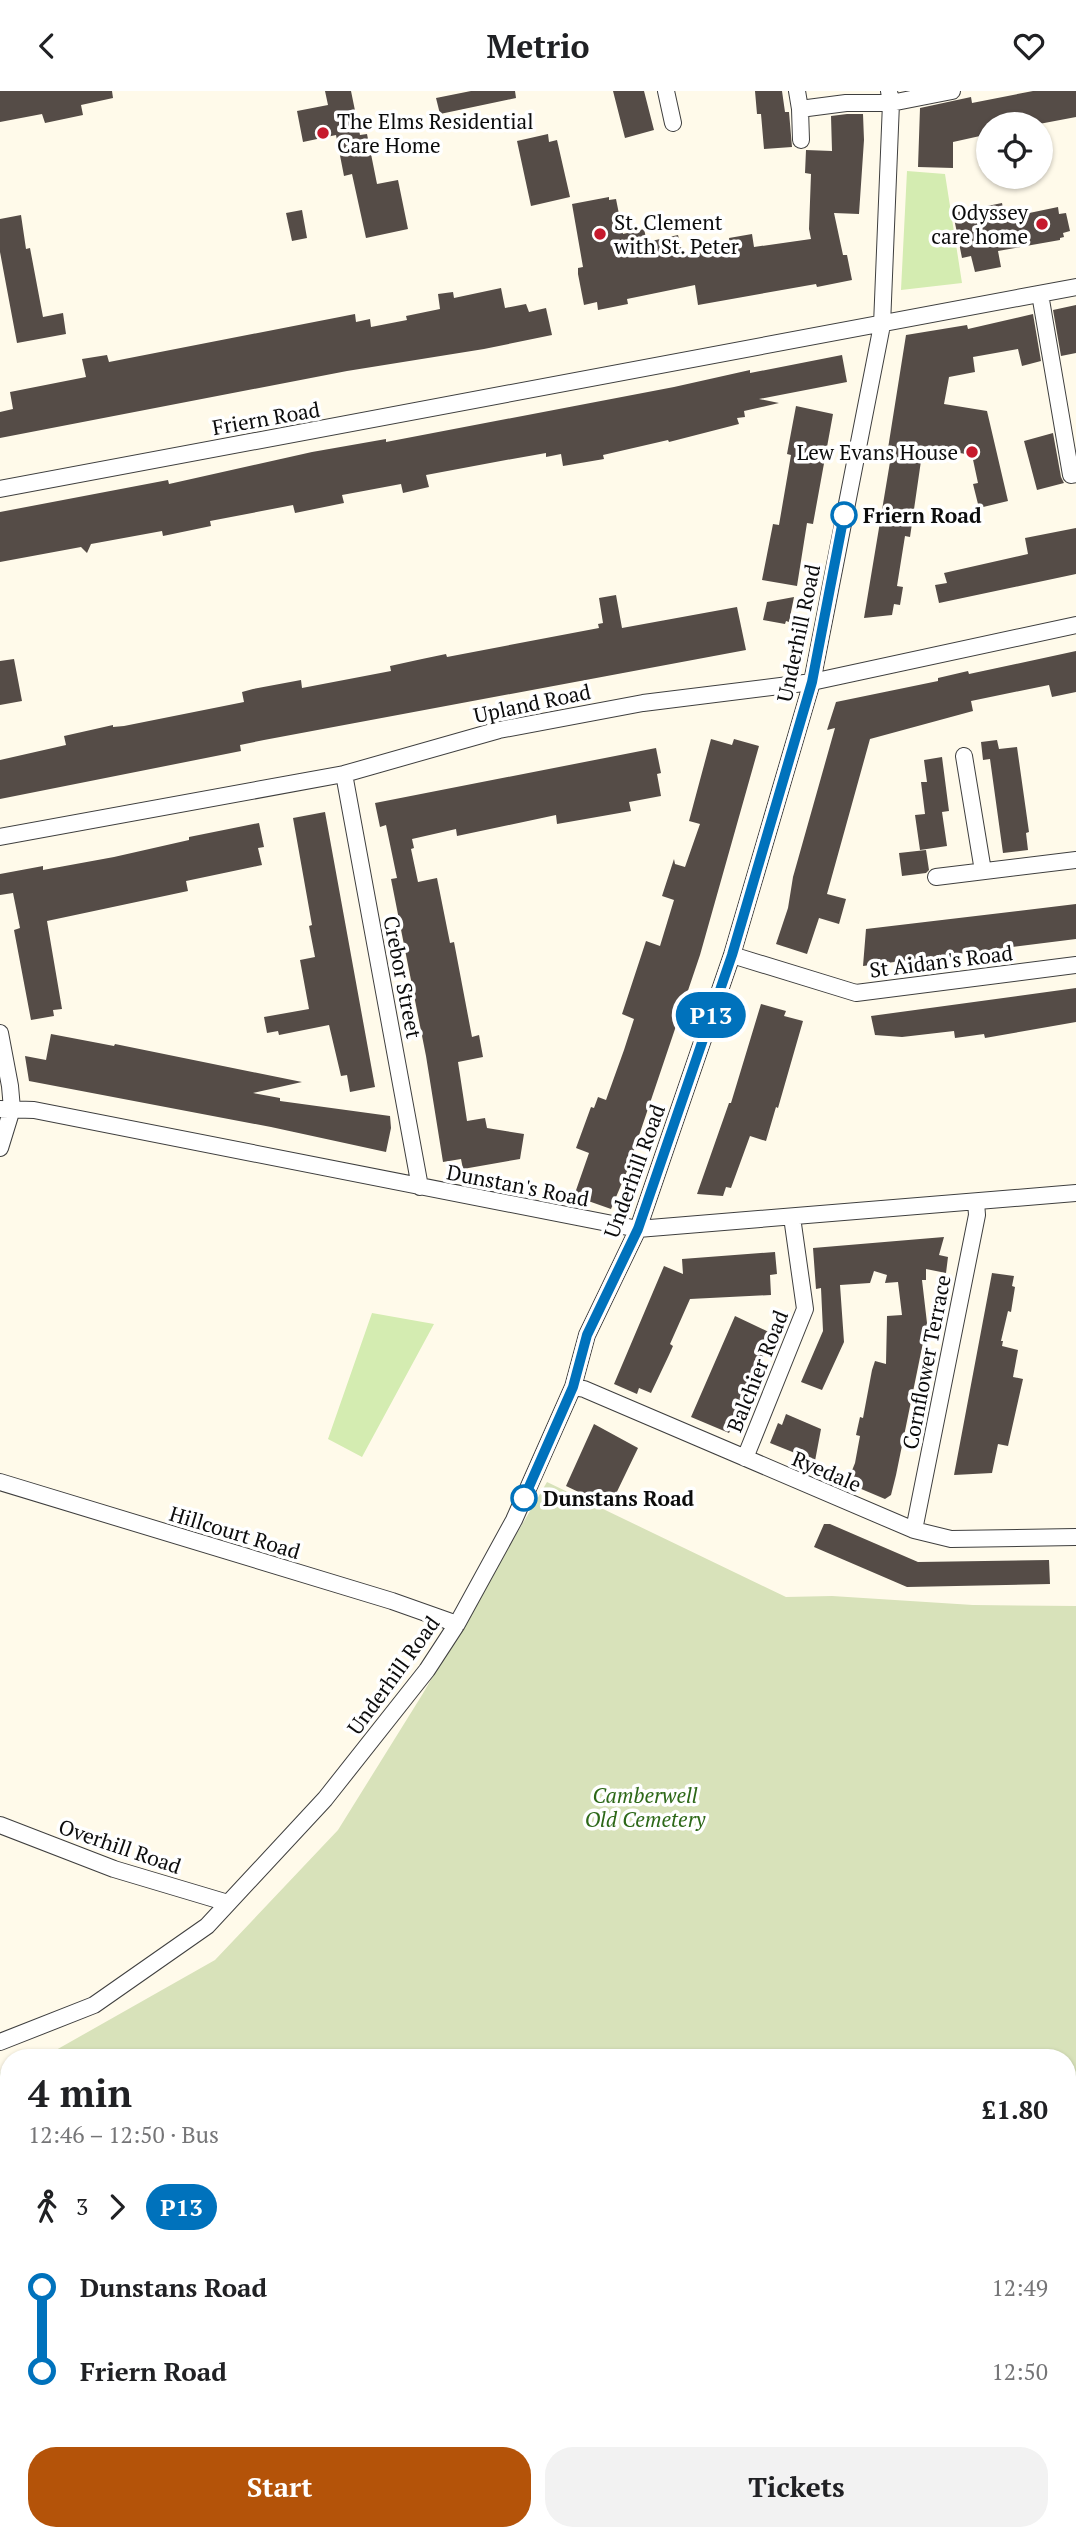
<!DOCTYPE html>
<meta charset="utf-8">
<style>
body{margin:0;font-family:"PT Serif",serif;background:#f2f2f2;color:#202124;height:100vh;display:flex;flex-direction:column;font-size:26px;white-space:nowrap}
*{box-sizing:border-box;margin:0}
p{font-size:23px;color:#757577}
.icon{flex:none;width:38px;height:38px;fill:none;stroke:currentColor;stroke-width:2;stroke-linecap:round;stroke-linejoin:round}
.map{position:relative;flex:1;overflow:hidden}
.details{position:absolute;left:0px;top:1958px;width:1076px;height:492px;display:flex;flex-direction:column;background:#fff;border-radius:28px 28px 0 0;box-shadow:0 2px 5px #0004}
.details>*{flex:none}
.badge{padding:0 14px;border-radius:23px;font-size:24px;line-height:46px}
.tools{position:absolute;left:976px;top:21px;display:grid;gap:14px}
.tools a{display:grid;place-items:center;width:77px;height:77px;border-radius:50%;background:#fff;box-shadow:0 2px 5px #0004;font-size:35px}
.map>.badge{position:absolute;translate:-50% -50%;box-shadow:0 0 0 4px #fff}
.legs{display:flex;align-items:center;gap:10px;height:77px;padding:0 28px;font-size:23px}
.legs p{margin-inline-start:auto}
.summary{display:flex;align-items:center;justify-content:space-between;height:119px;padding:0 28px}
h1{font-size:38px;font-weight:600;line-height:52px}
.cta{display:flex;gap:14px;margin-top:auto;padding:14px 28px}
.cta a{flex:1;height:80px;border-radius:28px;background:#b45309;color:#fff;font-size:28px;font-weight:600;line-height:80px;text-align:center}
.cta a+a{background:#f2f2f2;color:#202124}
ul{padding:0 28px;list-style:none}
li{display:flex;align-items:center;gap:24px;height:84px;font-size:26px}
li i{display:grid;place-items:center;width:10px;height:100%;margin:0 9px;background:currentColor}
li i::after{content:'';width:18px;height:18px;margin:-9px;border:5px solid;border-radius:50%;background:#fff}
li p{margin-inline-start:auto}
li:first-child i{background:linear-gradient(#0000 50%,currentColor 0)}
li:last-child i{background:linear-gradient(currentColor 50%,#0000 0)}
header{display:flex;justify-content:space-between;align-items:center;height:91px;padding:0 28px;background:#fff;font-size:32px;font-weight:600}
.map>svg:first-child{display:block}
</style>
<header><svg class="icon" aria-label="back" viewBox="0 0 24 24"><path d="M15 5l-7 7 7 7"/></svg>Metrio<svg class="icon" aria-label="heart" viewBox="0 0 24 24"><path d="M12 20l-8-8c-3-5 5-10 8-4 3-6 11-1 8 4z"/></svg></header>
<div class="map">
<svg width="1076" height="2449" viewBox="0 0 1076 2449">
<rect width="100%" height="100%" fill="#fffaea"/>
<path fill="#d4ecb1" d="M 907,80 L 945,83 L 962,192 L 901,199 Z
M 372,1222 L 434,1233 L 362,1366 L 328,1348 Z"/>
<path fill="#d8e2ba" d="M 547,1391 L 786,1506 L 832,1505 L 973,1514 L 1076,1515 L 1076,2119 L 1071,2140 L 1076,2143 L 1076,2449 L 524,2449 L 490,2441 L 1068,2441 L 1068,1967 L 35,1967 L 56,1959 L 215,1869 L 338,1739 L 422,1604 Z
M 9,1977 L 9,2338 L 0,2338 L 0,1981 Z"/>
<path fill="#554c47" d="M 0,0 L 112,0 L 113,7 L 81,14 L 83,24 L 45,32 L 42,23 L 0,31 Z
M 325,0 L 351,0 L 360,44 L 367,43 L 377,93 L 398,89 L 408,138 L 366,147 L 352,83 L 344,85 L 336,44 L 303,51 L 297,20 L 328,14 Z
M 471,0 L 515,0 L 516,7 L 440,23 L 436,7 Z
M 613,0 L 644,0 L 654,39 L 625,47 Z
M 755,0 L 782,0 L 785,21 L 789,21 L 792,56 L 764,58 L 761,23 L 757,23 Z
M 1033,0 L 1076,0 L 1076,26 L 1039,33 L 989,33 L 989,43 L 953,51 L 953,77 L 918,76 L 920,17 L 971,6 L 972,12 Z
M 847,23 L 863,23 L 864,49 L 859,123 L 834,122 L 843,164 L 847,164 L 852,189 L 817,196 L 816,193 L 698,214 L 695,194 L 627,208 L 628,213 L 598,219 L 597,211 L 584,214 L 578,183 L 578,177 L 583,176 L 572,113 L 609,106 L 609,109 L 616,108 L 623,143 L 644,138 L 647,151 L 678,144 L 683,164 L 730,155 L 729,147 L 752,143 L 754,156 L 811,148 L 809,138 L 811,83 L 805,82 L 806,59 L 832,60 L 831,25 Z
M 548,43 L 549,51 L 557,49 L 570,106 L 531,115 L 517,50 Z
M 1002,112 L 1005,127 L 1058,116 L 1059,123 L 1066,122 L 1070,140 L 1063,142 L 1064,146 L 1060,147 L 1060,149 L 998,160 L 1001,176 L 975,181 L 971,165 L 962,167 L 953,122 Z
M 302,119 L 307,147 L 292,150 L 286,122 Z
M 21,124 L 26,158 L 30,157 L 43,226 L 63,222 L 66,243 L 17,252 L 0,161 L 0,128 Z
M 501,197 L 505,217 L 526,213 L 529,221 L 546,217 L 552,244 L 484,258 L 347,280 L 0,347 L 0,321 L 13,318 L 10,301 L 86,286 L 82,268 L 107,264 L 109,271 L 355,223 L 356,231 L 370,228 L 371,236 L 407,229 L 406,225 L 440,218 L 438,203 L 453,201 L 454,207 Z
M 1076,214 L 1076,262 L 1061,265 L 1053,219 Z
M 1033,223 L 1041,270 L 1022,275 L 1018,258 L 973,266 L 975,281 L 949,286 L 944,313 L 987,320 L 1008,410 L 979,417 L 973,393 L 978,392 L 972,364 L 923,356 L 910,446 L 905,445 L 897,495 L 903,496 L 900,514 L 894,513 L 892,524 L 864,527 L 890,371 L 886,370 L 906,244 L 967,234 L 968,238 Z
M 842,264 L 847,291 L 759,308 L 779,312 L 744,320 L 745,326 L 737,327 L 739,333 L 669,351 L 668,349 L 603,364 L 604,368 L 563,375 L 561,363 L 546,366 L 546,362 L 506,369 L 426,384 L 429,396 L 403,402 L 401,393 L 342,404 L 344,412 L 295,422 L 293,414 L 210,430 L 211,435 L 163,445 L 162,440 L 91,453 L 87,462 L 81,456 L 0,471 L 0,421 L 168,389 L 169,393 L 312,361 L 386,348 L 386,351 L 674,296 L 750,279 L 750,282 Z
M 796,315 L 833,323 L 813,433 L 807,432 L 797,495 L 762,489 L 773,433 L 779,434 L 791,364 L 787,363 Z
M 1053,342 L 1061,386 L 1064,392 L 1037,399 L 1024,350 Z
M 1076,437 L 1076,483 L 939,512 L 935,494 L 947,492 L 944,482 L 1028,463 L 1025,447 Z
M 616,504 L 622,537 L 737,516 L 746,559 L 264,649 L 240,654 L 241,660 L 0,708 L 0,669 L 66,654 L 64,645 L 113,634 L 113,636 L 124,635 L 244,611 L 242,601 L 253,598 L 301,589 L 302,597 L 391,580 L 390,575 L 422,568 L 446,563 L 447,566 L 599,537 L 598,533 L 603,532 L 599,507 Z
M 794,506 L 789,531 L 786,530 L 785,533 L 763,529 L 767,511 Z
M 1076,560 L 1076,601 L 1052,606 L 1049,594 L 971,610 L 973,620 L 870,648 L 827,803 L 846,808 L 839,833 L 819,827 L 807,863 L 776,853 L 788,817 L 793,786 L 835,637 L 827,639 L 836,611 L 938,590 L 938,587 L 968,580 L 969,583 Z
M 14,568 L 22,610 L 0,614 L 0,570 Z
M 711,648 L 732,654 L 734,648 L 759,655 L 700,864 L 627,1080 L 611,1118 L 574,1105 L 589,1062 L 576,1057 L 591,1016 L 594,1017 L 598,1006 L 606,1009 L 624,959 L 634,928 L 622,923 L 646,850 L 660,855 L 674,809 L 662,805 L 674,768 L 675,773 L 685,776 L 700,733 L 689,730 Z
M 997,649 L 999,658 L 1017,656 L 1029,741 L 1026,742 L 1028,759 L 1003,762 L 990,668 L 983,669 L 981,651 Z
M 656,657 L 661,682 L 657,683 L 661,705 L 629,711 L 631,720 L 557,733 L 556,724 L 457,745 L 456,738 L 412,748 L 414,757 L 411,758 L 418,791 L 437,787 L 450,852 L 454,851 L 472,946 L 479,944 L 483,966 L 458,971 L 467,1030 L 485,1027 L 487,1037 L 524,1043 L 520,1068 L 463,1078 L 461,1068 L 443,1071 L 426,965 L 391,788 L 397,787 L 386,734 L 380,736 L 375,712 Z
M 942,666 L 949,720 L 942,721 L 947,755 L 920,759 L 915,724 L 925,723 L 921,691 L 927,691 L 924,669 Z
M 325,721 L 375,996 L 350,1001 L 347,984 L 341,985 L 329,934 L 279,944 L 278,940 L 267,942 L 264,926 L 309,918 L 300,869 L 315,866 L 309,835 L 312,834 L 293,727 Z
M 259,732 L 264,756 L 258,757 L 262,774 L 186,790 L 188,800 L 47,830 L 62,918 L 53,919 L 54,925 L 31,929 L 14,839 L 20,837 L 13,802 L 0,804 L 0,783 L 43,775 L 43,779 L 114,766 L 189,749 L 189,746 Z
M 926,759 L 929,779 L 926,782 L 902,785 L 899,762 Z
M 1076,813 L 1076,848 L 863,875 L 866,838 Z
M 1076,897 L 1076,931 L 985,947 L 984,943 L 955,947 L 954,940 L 902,946 L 875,944 L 871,925 Z
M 761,913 L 786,920 L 784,925 L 803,930 L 778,1017 L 776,1016 L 766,1050 L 750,1045 L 731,1097 L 726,1096 L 723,1105 L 697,1103 L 729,1012 L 731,1012 Z
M 51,943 L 114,955 L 115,953 L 302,991 L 253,1002 L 280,1007 L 280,1010 L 390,1025 L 391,1037 L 386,1061 L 271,1036 L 29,990 L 25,965 L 46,969 Z
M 944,1146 L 939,1164 L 948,1166 L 946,1182 L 926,1178 L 926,1189 L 922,1189 L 927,1232 L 896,1384 L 891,1404 L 885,1408 L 847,1392 L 855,1372 L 860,1345 L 856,1344 L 860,1326 L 863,1327 L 872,1279 L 875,1270 L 886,1273 L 887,1225 L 902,1224 L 898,1191 L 885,1192 L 887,1184 L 874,1180 L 870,1192 L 840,1194 L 844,1251 L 822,1299 L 801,1291 L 823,1240 L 821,1197 L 816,1198 L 813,1157 Z
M 775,1161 L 777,1183 L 770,1184 L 771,1204 L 690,1208 L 670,1253 L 673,1255 L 669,1264 L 651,1302 L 639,1297 L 637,1303 L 614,1293 L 664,1175 L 683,1183 L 682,1168 Z
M 992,1182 L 1014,1185 L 1012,1195 L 1015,1196 L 1011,1221 L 1008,1220 L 1001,1250 L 1003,1250 L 1002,1255 L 1018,1259 L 1013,1286 L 1023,1288 L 1008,1355 L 998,1353 L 992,1382 L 954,1384 Z
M 735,1225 L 773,1243 L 729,1342 L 691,1326 Z
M 786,1323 L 821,1338 L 815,1370 L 770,1352 L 778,1332 L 782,1334 Z
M 594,1333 L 638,1357 L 612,1411 L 592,1401 L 589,1406 L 566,1395 Z
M 824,1433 L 830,1433 L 918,1471 L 1049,1469 L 1050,1493 L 907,1496 L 814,1456 Z"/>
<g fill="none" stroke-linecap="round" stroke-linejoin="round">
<g stroke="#3f3f3f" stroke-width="18">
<path id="minor" d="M 666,0 L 673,32
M 797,0 L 800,18 L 846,12 L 891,12 L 952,0
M 800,18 L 801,49
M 1040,203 L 1071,384 L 1076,383
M 0,398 L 1076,196
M 964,665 L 983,780
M 344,683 L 420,1096
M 0,746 L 344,683 L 499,639 L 643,612 L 812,591 L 1076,534
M 936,786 L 1076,769
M 732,864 L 856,902 L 1076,874
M 0,942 L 10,995 L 12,1018 L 0,1057
M 0,1018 L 34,1019 L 638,1138 L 1076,1102
M 573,1296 L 584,1298 L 914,1439 L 951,1448 L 1076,1446
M 745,1367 L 805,1218 L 792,1126
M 0,1391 L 392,1510 L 457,1533
M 914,1439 L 977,1124 L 976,1111
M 0,1734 L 114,1778 L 228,1812
M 0,1951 L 94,1914 L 207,1835 L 325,1708 L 427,1579 L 457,1533 L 514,1429 L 573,1296 L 587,1244 L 638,1138 L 732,864 L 812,591 L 882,234 L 891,12 L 889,0
M 266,2449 L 268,2441"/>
</g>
<g stroke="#3f3f3f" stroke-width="21">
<path id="tertiary" d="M 0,2366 L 9,2367
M 391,2441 L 416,2449"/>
</g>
<use href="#minor" stroke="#fff" stroke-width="16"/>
<use href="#tertiary" stroke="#fff" stroke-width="19"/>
</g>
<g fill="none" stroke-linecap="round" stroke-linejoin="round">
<g stroke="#fff" stroke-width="16">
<path id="line-1" d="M 524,1407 L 573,1296 L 587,1244 L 638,1138 L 732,864 L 812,591 L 844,424"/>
</g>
<use href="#line-1" stroke="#0072bc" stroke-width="10"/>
</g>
<g fill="#c61a2d" stroke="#fff" stroke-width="2.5">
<circle cx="323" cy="42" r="7"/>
<circle cx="1042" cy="133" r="7"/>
<circle cx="600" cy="143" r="7"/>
<circle cx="972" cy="361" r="7"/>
</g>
<g fill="#fff" stroke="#0072bc" stroke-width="3.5">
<circle cx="844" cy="424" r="12"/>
<circle cx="524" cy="1407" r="12"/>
</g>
<g text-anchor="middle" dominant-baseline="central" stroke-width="7" stroke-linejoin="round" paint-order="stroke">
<g font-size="21" fill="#0c0c0c" stroke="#fff" text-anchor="start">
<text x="337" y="30">The Elms Residential<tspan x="337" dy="24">Care Home</tspan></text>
<text x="1028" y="121" text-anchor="end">Odyssey<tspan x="1028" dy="24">care home</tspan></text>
<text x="614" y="131">St. Clement<tspan x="614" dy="24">with St. Peter</tspan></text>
<text x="958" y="361" text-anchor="end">Lew Evans House</text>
</g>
<g font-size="21" fill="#0c0c0c" stroke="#fff">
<text transform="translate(266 327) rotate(-10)">Friern Road</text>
<text transform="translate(798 542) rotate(-78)">Underhill Road</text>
<text transform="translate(532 612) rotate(-12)">Upland Road</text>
<text transform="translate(941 870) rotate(-7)">St Aidan's Road</text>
<text transform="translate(403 886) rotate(79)">Crebor Street</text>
<text transform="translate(634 1080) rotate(-70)">Underhill Road</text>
<text transform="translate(518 1094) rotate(11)">Dunstan's Road</text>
<text transform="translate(926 1271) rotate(-79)">Cornflower Terrace</text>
<text transform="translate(757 1280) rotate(-68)">Balchier Road</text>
<text transform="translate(827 1380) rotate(23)">Ryedale</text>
<text transform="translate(235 1441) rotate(17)">Hillcourt Road</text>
<text transform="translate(393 1584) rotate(-54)">Underhill Road</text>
<text transform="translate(120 1755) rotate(19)">Overhill Road</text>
</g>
<g font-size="21" font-weight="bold" fill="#0c0c0c" stroke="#fff" text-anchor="start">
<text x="863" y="424">Friern Road</text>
<text x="543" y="1407">Dunstans Road</text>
</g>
<g font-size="21" font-style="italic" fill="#2d6818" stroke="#fff">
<text x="645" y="1704">Camberwell<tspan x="645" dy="24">Old Cemetery</tspan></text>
</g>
</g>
</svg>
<div class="tools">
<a><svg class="icon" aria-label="locate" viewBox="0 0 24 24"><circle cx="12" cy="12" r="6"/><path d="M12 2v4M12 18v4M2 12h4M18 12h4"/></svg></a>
</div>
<b class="badge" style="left:711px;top:924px;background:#0072bc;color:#fff">P13</b>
<section class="details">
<div class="summary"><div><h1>4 min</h1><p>12:46 – 12:50 · Bus</p></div><b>£1.80</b></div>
<div class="legs"><svg class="icon" aria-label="walk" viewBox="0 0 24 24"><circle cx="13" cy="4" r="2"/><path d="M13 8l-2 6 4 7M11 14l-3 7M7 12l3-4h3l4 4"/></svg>3<svg class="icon" aria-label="forward" viewBox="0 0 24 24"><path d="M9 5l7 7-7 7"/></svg><b class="badge" style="background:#0072bc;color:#fff">P13</b></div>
<ul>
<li><i style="color:#0072bc"></i><b>Dunstans Road</b><p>12:49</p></li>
<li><i style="color:#0072bc"></i><b>Friern Road</b><p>12:50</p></li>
</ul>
<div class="cta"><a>Start</a><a>Tickets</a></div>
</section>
</div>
